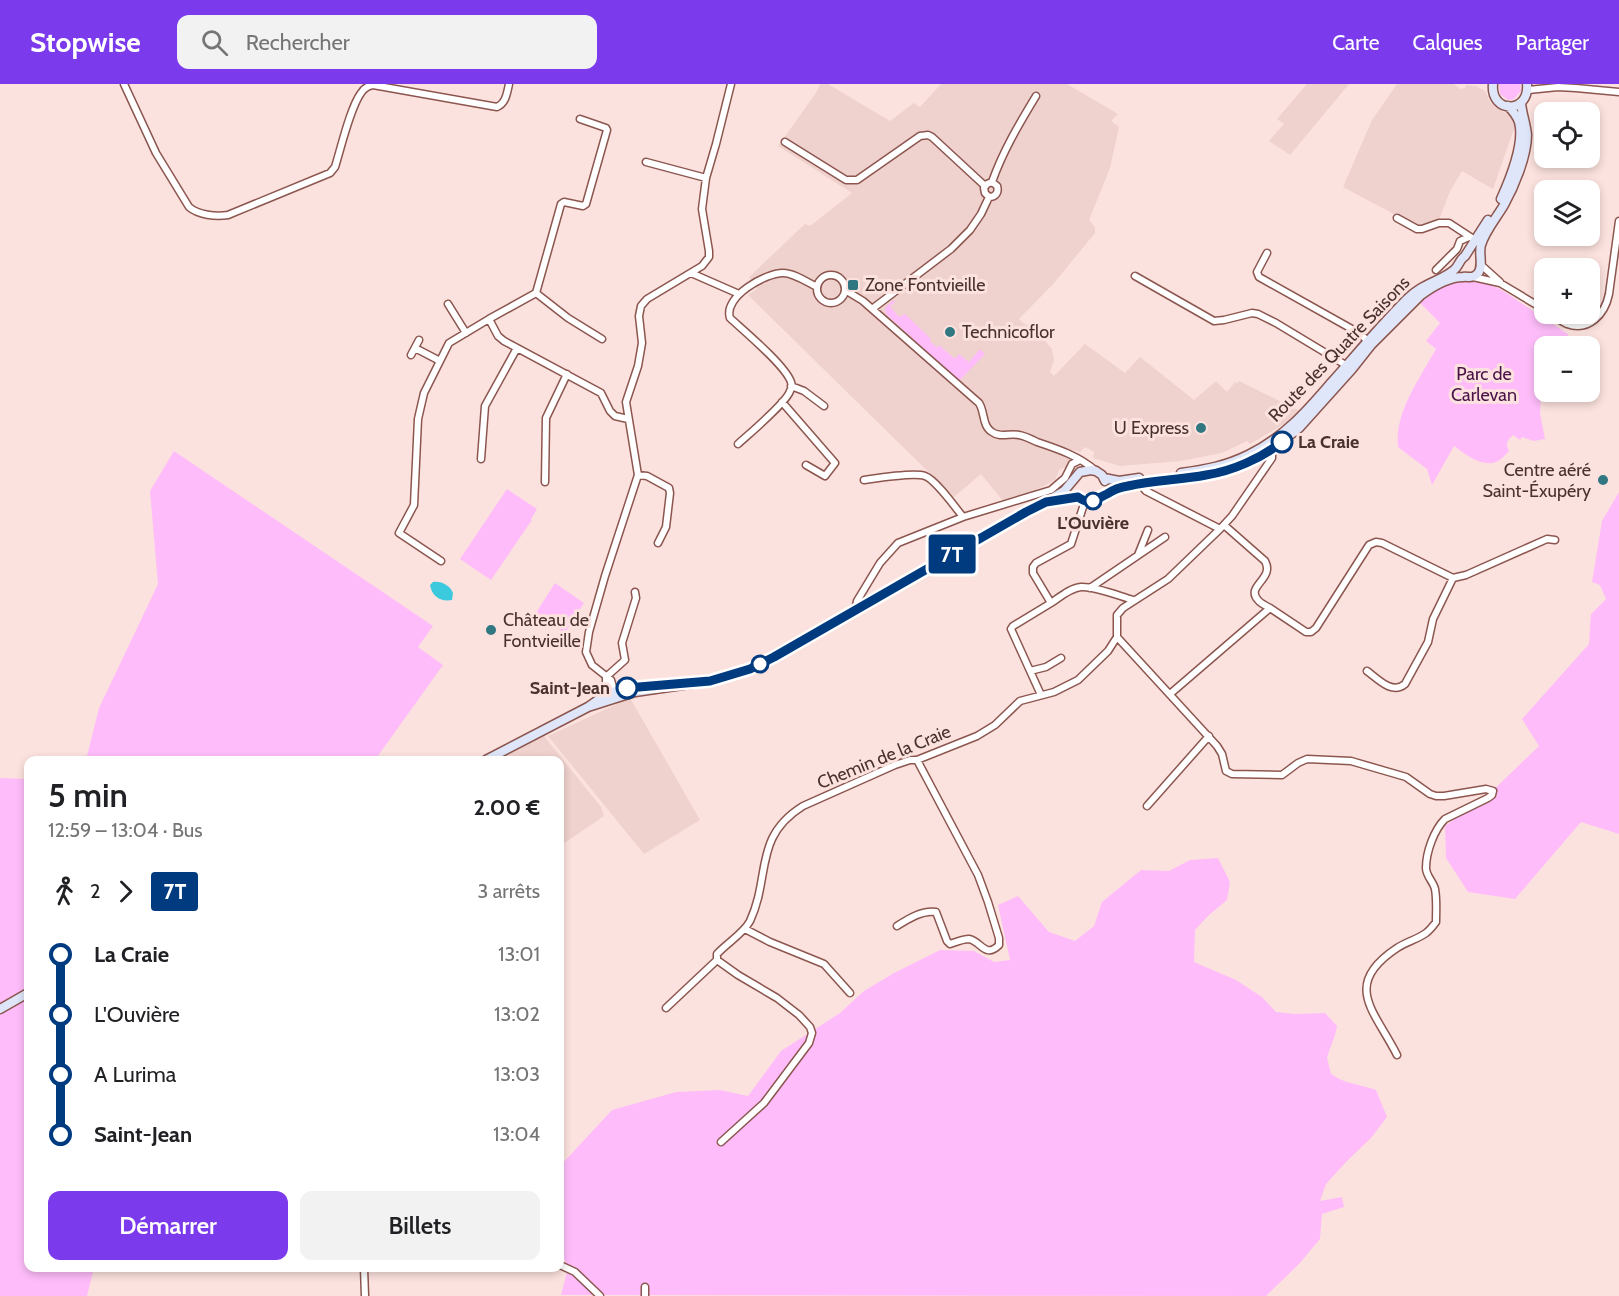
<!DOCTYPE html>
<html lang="fr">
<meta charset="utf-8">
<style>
body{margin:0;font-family:Cabin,sans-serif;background:#f2f2f2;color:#202124;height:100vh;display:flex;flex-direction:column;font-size:22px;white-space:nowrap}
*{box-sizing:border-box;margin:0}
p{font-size:20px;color:#757577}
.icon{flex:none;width:33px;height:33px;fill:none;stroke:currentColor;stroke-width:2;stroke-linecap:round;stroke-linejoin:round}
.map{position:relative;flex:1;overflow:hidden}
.details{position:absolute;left:24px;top:672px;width:540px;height:516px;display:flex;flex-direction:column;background:#fff;border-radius:12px;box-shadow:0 3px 9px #0003}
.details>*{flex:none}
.badge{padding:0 12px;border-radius:4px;font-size:21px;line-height:39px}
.controls{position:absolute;left:1534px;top:18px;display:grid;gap:12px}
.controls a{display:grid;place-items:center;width:66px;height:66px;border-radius:12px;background:#fff;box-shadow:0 3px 9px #0003;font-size:30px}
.map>.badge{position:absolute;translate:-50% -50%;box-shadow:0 0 0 3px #fff}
.legs{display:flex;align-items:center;gap:9px;height:66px;padding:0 24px;font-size:20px}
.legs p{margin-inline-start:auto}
.overview{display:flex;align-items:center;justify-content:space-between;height:102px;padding:0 24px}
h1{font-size:33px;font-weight:600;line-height:45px}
.primary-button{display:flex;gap:12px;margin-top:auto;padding:12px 24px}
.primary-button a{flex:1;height:69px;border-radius:12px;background:#7c3aed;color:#fff;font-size:24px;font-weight:600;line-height:69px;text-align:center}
.primary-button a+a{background:#f2f2f2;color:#202124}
ul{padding:0 24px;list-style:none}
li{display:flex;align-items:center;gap:21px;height:60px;font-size:22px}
li i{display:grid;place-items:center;width:9px;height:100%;margin:0 8px;background:currentColor}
li i::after{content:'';width:15px;height:15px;margin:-8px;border:4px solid;border-radius:50%;background:#fff}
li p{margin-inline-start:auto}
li:first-child i{background:linear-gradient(#0000 50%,currentColor 0)}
li:last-child i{background:linear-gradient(currentColor 50%,#0000 0)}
header{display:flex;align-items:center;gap:36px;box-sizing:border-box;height:84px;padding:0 30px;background:#7c3aed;color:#fff}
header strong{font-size:28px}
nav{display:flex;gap:33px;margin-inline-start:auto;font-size:21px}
.search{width:420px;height:54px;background:#f2f2f2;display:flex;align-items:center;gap:15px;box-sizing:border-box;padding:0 21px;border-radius:12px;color:#757577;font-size:22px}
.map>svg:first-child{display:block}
</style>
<header>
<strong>Stopwise</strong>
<div class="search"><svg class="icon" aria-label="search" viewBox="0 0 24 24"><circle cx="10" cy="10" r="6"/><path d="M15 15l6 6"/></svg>Rechercher</div>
<nav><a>Carte</a><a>Calques</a><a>Partager</a></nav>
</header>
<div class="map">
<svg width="1619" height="1212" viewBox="0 0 1619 1212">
<rect width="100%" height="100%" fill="#fce2de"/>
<path fill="#efd1cd" d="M 820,0 L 828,0 L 890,37 L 914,19 L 920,23 L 941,0 L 1067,0 L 1118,30 L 1111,37 L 1119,43 L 1110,84 L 1089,136 L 1095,143 L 1095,149 L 1054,199 L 1019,235 L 1023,239 L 1035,245 L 1052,265 L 1054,276 L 1050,288 L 1054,292 L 1085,260 L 1125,289 L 1140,273 L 1194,316 L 1216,297 L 1227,308 L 1235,298 L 1237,300 L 1239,297 L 1300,327 L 1289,337 L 1250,360 L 1247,357 L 1222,369 L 1181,377 L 1120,382 L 1093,374 L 1094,368 L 1085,363 L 1080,368 L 1073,366 L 1070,372 L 1072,377 L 1070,382 L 1060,385 L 1055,396 L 1022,413 L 1004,418 L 981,390 L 954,413 L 748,211 L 757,205 L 749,193 L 805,140 L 810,142 L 852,109 L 778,62 L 816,9 Z
M 1307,0 L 1349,0 L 1290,71 L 1269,57 L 1284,40 L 1277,35 Z
M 1397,0 L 1454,0 L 1460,5 L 1465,4 L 1467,1 L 1476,2 L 1485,7 L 1490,18 L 1495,23 L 1509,31 L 1514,36 L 1515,42 L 1493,105 L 1462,87 L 1450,107 L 1439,136 L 1418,143 L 1343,103 L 1372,36 Z
M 630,614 L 700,736 L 644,770 L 548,652 Z
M 544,652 L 601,723 L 604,732 L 560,762 L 560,676 L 497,676 Z"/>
<path fill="#febdfa" d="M 1499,0 L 1520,0 L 1521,7 L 1514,15 L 1508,16 L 1500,10 Z
M 1454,198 C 1470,197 1486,198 1500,205 L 1568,250 L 1567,262 L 1545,262 L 1545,292 L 1541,309 L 1540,329 L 1545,355 L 1534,357 L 1522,353 L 1520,356 L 1513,351 C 1507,357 1505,359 1509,367 C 1506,370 1502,375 1498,377 C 1483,385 1465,370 1454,362 L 1432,401 L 1427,385 L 1398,363 C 1394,329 1420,294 1436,265 L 1426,257 L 1440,239 L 1418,217 L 1428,209 Z
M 893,216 L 895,218 L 890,222 L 899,233 L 905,230 L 931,255 L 930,257 L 937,264 L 939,261 L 955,275 L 959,270 L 969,278 L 980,265 L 985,270 L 959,297 L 886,230 L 885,224 Z
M 174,367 L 433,542 L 418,563 L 443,581 L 375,676 L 86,676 L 99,624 L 158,500 L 150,407 Z
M 507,405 L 537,425 L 531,435 L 532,436 L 491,496 L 460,475 Z
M 1619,408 L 1619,750 L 1581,738 L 1515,815 L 1468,808 L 1446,774 L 1445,742 L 1488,711 L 1539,662 L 1522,635 L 1589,560 L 1591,530 L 1606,515 L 1600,501 L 1592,498 L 1602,437 Z
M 555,499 L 584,519 L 565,549 L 551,540 L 549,542 L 534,532 Z
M 0,694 L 28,695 L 28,1184 L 94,1184 L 87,1212 L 0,1212 Z
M 1218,774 L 1230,798 L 1227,816 L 1208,832 L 1195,846 L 1194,878 L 1236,896 L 1262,913 L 1276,928 L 1295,930 L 1325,929 L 1337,942 L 1335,951 L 1327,973 L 1331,990 C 1345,1000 1360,1000 1376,1006 L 1387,1033 L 1371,1054 L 1347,1077 L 1326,1100 L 1320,1117 L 1342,1113 L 1344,1123 L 1322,1130 L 1320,1155 L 1299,1180 L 1266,1212 L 561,1211 L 568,1184 L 560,1165 L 560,1082 L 612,1026 L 676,1008 L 720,1006 L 748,1012 L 781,967 L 840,929 L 864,907 L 894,889 L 940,866 L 974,867 L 994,878 L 1010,876 L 998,821 L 1018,812 L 1049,848 L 1075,857 L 1094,842 L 1102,818 L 1141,786 L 1169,787 L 1190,776 Z"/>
<path fill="#3bcadd" d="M 433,498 C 442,497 449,501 453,509 L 452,516 C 441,518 432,513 430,501 Z"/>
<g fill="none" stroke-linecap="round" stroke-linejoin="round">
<g stroke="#8c564f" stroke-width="9">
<path id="minor" d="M 124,0 L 156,69 L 189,123 C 198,131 216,133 228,131 L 330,89 L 335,83 C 341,64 350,24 361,9 C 364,4 367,2 373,1 L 497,23 C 506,19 507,9 509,0
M 1528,6 L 1558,3 L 1576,4 L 1619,8
M 785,58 L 846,96 L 857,96 L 920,52 L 928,51 L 932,53 L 985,102
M 646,78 L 706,94
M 992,98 C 1003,67 1019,40 1036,12
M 1397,134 L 1417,145 L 1422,145 L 1439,139 L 1449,139 L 1475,156
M 1267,169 L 1257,188 L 1259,193 L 1359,249 L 1369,258
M 1480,180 L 1500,198
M 1436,186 L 1457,165 L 1460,157 L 1469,153
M 691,189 L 739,210
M817 205a14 14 0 1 1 28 0a14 14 0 1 1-28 0Z
M 1135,192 L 1214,237 L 1224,236 L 1252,229 L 1258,230 L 1276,239 L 1349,283
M 1473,193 L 1500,199 L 1545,226
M 845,206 L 863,217 L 979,319 C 985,328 982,342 992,348 C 1000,354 1010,349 1019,351 C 1025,352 1031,355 1037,358 C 1058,365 1079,372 1096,387
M 536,209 L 561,120 L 564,118 L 583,122 L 586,120 L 607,46 L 606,44 L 580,35
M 448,220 L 466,249
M 872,225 L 951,165 L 970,146 L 981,130 L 989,113 C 996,113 999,108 997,102 L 992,98 L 987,100 L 984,104 L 985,109 L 989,113
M 1550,230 C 1555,233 1561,237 1567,240 C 1589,248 1605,230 1609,210 L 1619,137
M 489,235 L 498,252 L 504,257 L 601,309 L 610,327 L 615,332 L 628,335
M 415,264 L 440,277
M 411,271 L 419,256
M 791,302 L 804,307 L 824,322
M 782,318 L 835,379 L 825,392 L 806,381
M 738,360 C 749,350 787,318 790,307 C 792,304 792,301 791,298 C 785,281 744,247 730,234 C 723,213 765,189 783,189 C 794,189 807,198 817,203
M 481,375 L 485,322 L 517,264
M 638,391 L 647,392 L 669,404 L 670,409 L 666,443 L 658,459
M 864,396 C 878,394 914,388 925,392 C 936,396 955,423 963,433
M 545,398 L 546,334 L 567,290
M 1140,400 L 1146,407 L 1220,445
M 1085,417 L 1071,460 L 1036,479 L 1033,483 L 1033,489 L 1051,519 C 1060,513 1070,504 1081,503 C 1095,502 1119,512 1133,516
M 1138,471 L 1148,446
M 441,477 L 399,449 L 414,421 L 418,335 L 424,309 L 449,259 L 489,235 L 536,209 L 568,234 L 602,255
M 1090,504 L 1165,453
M 1270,524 L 1306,548 L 1311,548 L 1316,544 L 1369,461 L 1376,458 L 1382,459 L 1453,494 L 1466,491 L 1547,455 L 1555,456
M 855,527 L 857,517 L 880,479 L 898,459 L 963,433 L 1051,406 L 1065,394 L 1072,380 L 1080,376
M 1117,553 L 1217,662 L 1222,670 L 1226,687 L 1232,690 L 1282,691 L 1298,679 L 1307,675 L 1351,677 L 1406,693 L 1430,710 L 1436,712 L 1444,712 L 1486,705 L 1493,707 L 1492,711 L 1488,714 L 1445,735 C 1434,746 1426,768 1426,784 C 1426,792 1433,797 1435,805 C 1437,816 1436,827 1436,838 C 1433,842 1430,846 1426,849 C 1418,855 1406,858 1397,864 C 1341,901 1375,927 1397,971
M 1030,587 L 1046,583 L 1061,574
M 1367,587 C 1378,595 1392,611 1405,600 L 1428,558 L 1433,535 L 1453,494
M 606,593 L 625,576 L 622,559 L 636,514 L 635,508
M 606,593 L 606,603 L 610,612
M 615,610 L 611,596 L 592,581 L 586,568 L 589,548 L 605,492 L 638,391 L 626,318 L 638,282 L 642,259 L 639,232 L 641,222 L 647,215 L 702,182 L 709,173 L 709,167 L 702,125 L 706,94 L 716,60 L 731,0
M 1170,610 L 1270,524 C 1266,522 1260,519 1258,516 C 1245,502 1275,495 1265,477 L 1224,441
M 1041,611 L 1011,545 L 1013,542 L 1051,519
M 1147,722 L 1209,652
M 897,842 C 908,835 922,826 936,828 L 947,857 L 950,860 C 956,858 963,855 969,855 C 981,857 985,875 999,861 L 999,854 L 988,818 L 978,791 L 917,676
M 745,845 L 770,858 L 824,880 L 850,909
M 666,924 L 717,876
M 721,1058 L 764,1019 L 809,959 L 812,949 L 810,943 L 799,931 L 777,914 L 738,891 L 717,876 L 717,870 C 727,859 744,849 750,837 C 771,792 753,753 803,722 L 895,681 L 910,676 L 917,676 L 977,652 L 995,641 L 1020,617 L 1054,608 L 1078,596 L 1108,567 L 1117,553 L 1117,531 L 1123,524 L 1168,495 L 1220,445 L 1232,432 L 1272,374 L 1272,365 L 1270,362
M 560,1181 L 575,1188 L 600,1212
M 364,1184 L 365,1212
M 645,1212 L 645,1203"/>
</g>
<g stroke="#8c564f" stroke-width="11">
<path id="secondary" d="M 1493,0 C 1490,30 1530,30 1527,0
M 1501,115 C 1510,95 1525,60 1519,38 C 1517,32 1513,27 1508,22
M 1181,389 C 1204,386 1226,382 1248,371 C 1282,355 1306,328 1330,300 C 1356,271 1380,242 1407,215 C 1423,199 1439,198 1454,186 C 1459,182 1459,176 1465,172 L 1488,136
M 1104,394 L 1119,397 L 1139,394
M 1046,418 L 1072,413 L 1078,413 L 1085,417 L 1094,417 L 1114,406 L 1129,401 L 1217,389 L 1235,383 L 1272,365 L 1299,344 L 1352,285 L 1371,261 L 1421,211 C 1432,203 1448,193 1463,193 C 1468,192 1471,195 1476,191 C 1485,185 1478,170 1481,161 C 1485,147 1497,133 1504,121 C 1514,103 1527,72 1527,51 C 1526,40 1522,30 1521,19
M 588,623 L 635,608 L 710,597 L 750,585 L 855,527 L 998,444 L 1046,418 L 1064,407 L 1080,388 L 1091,386 L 1096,387 L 1102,391 L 1105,397
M 486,676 L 588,623 L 608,609 L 627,604 L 643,602
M 0,925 L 28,909"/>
</g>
<use href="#minor" stroke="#fff" stroke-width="6"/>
<use href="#secondary" stroke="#dfe6f9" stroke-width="8"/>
</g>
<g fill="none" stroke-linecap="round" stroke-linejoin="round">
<g stroke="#fff" stroke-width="14">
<path id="line-1" d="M 627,604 L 710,597 L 750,585 L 774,573 L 1026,428 L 1046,418 L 1078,413 C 1090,422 1096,415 1107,410 C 1113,406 1121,403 1128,402 C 1154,396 1180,396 1206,391 C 1233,387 1261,374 1282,358"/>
</g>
<use href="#line-1" stroke="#003b80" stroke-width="9"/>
</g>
<g fill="#307781" stroke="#fce2de" stroke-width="2">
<rect x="847" y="195" width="12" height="12" rx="3"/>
<circle cx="950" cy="248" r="6"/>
<circle cx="1201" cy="344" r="6"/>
<circle cx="1603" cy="396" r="6"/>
<circle cx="491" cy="546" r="6"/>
</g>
<g fill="#fff" stroke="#003b80" stroke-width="3">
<circle cx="1282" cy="358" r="10"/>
<circle cx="1093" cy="417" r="8"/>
<circle cx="760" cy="580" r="8"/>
<circle cx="627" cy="604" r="10"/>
</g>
<g text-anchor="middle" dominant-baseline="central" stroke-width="6" stroke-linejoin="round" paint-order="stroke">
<g font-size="18" fill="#49312d" stroke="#fce2de" text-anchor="start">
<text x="865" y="201">Zone Fontvieille</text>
<text x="962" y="248">Technicoflor</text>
<text x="1189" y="344" text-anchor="end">U Express</text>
<text x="1591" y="386" text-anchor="end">Centre aéré<tspan x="1591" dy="21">Saint-Éxupéry</tspan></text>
<text x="503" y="536">Château de<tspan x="503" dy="21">Fontvieille</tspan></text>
</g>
<g font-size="18" fill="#49312d" stroke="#fce2de">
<text transform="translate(1339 265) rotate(-46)">Route des Quatre Saisons</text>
<text transform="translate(884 673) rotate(-22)">Chemin de la Craie</text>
</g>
<g font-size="18" fill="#491348" stroke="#fce2de">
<text x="1484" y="290">Parc de<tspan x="1484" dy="21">Carlevan</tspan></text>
</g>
<g font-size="18" font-weight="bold" fill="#49312d" stroke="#fce2de" text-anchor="start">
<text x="1298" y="358">La Craie</text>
<text x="1093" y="439" text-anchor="middle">L'Ouvière</text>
<text x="610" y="604" text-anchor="end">Saint-Jean</text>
</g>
</g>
</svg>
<div class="controls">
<a><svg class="icon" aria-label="locate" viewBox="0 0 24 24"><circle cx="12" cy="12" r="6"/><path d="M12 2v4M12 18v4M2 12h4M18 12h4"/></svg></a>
<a><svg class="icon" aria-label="layers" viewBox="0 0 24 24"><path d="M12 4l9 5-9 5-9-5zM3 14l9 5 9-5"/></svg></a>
<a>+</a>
<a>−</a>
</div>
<b class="badge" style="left:952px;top:470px;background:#003b80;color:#fff">7T</b>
<section class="details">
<div class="overview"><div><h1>5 min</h1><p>12:59 – 13:04 · Bus</p></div><b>2.00 €</b></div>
<div class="legs"><svg class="icon" aria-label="walk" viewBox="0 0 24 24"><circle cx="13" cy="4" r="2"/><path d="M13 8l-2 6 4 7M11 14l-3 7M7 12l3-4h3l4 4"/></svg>2<svg class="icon" aria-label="forward" viewBox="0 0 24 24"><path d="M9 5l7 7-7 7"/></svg><b class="badge" style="background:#003b80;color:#fff">7T</b><p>3 arrêts</p></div>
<ul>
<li><i style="color:#003b80"></i><b>La Craie</b><p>13:01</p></li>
<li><i style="color:#003b80"></i><span>L'Ouvière</span><p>13:02</p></li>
<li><i style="color:#003b80"></i><span>A Lurima</span><p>13:03</p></li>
<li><i style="color:#003b80"></i><b>Saint-Jean</b><p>13:04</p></li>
</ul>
<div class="primary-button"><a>Démarrer</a><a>Billets</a></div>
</section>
</div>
